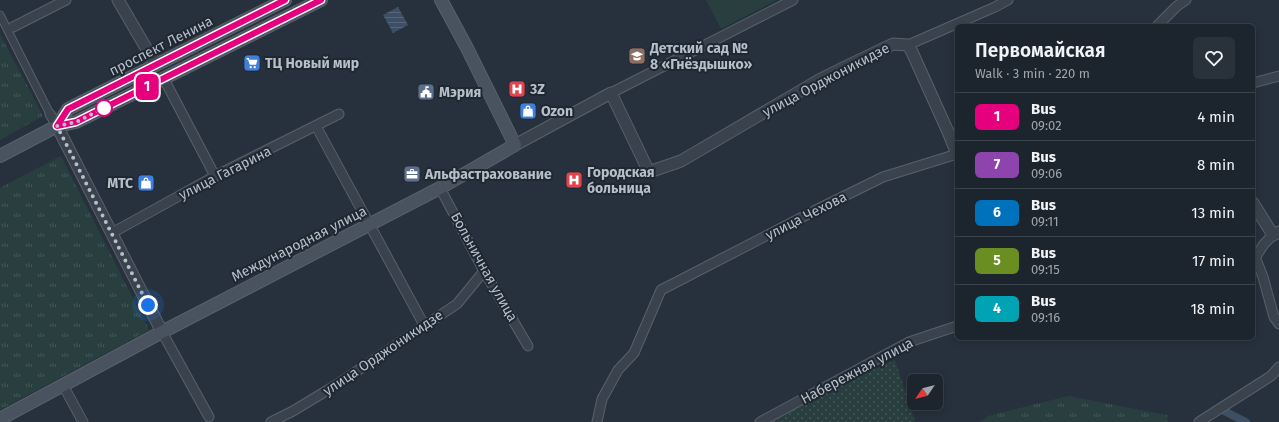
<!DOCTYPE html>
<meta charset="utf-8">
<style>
body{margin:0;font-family:"Fira Sans",sans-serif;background:#29313a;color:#f1f3f6;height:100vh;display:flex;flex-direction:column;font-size:15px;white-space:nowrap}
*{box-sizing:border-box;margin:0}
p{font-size:13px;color:#a0a5aa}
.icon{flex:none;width:22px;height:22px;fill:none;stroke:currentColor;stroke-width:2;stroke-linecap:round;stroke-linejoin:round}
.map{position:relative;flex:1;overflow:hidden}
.panel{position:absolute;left:955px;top:24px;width:300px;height:316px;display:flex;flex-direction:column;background:#1c252e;border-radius:6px;box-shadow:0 2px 10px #0003,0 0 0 1px #3a424a}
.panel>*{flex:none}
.badge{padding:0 8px;border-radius:6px;font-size:14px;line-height:26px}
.needle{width:26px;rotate:235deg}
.buttons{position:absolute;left:907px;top:374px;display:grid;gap:8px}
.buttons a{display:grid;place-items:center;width:36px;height:36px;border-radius:6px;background:#1c252e;box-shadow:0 2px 10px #0003,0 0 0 1px #3a424a;font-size:20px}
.you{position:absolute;width:20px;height:20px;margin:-10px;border:3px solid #fff;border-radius:50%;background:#1a73e8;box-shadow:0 0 0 6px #1a73e833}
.map>.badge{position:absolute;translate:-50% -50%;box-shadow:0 0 0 2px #fff}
.round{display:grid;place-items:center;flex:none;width:42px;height:42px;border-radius:6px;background:#29313a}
.summary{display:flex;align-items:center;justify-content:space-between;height:68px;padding:0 20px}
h1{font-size:19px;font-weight:600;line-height:30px}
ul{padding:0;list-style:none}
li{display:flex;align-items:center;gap:12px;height:48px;padding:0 20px;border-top:1px solid #3a424a}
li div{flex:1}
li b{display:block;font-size:15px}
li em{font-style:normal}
li .badge{min-width:44px;font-weight:700;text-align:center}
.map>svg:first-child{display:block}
</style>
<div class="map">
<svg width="1279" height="422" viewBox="0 0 1279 422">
<defs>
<pattern id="grass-dots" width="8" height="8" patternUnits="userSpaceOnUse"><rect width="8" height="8" fill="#293e3f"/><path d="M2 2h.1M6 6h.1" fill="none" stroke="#465859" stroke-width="1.8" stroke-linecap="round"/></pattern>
<pattern id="park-tufts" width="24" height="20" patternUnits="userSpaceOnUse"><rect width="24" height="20" fill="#293e3f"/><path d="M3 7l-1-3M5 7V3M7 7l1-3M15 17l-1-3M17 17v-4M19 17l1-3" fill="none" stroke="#465859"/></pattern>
<pattern id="water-rules" width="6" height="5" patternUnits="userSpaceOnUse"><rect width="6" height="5" fill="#3d4f64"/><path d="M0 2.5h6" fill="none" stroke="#576779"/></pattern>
</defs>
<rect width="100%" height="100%" fill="#26313d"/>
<path fill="url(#grass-dots)" d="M 895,360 L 915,422 L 754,422 Z"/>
<path fill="url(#park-tufts)" d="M 0,34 L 43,116 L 0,140 Z
M 61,156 L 149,330 L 0,410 L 0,188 Z
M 1068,396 L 1167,415 L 1168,422 L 980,422 L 988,416 Z"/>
<path fill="#293e3f" d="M 706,0 L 777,0 L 721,29 Z"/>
<path fill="url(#water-rules)" d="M 398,7 L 408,25 L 393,33 L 383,15 Z"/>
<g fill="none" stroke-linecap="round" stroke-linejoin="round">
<path stroke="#3d4f64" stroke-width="8" d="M 1224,411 L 1246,422"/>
<g stroke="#58616b" stroke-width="9">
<path id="pedestrian" d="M 0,15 L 50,114"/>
</g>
<g stroke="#58616b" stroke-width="11">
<path id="minor" d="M 1157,26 L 1177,6 L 1186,0
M 13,27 L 66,0
M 908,45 L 995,7 L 1008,0
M 164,79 L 215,176
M 1253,83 L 1279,76
M 611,93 L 793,0
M 50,114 L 57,126
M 316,126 L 424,325
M 440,188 L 484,271 L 528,346
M 112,233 L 215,176 L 339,114
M 1256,259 L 1263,277 L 1274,317 L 1279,324
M 1253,261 L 1264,244 L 1273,235
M 162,332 L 209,417
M 63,385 L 83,422
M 271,422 L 293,411 L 336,385 L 457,304 L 484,271
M 597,422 L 602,399 L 618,370 L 634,353 L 661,290 L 820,208 L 883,177 L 957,154
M 760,422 L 909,342 L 957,326
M 1199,422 L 1271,376 L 1279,367"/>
</g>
<g stroke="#58616b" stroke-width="13">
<path id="tertiary" d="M 118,0 L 156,65
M 57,126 L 162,332
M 515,145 L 611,93 L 649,172 L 681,161 L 819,80 L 841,69 L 893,44 L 908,45 L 912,52 L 949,134 L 957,154
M 1253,203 L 1273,235 L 1279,232"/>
</g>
<g stroke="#58616b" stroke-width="14">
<path id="secondary" d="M 57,126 L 68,109 L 285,0
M 0,156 L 57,126 L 76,122 L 321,0
M 0,419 L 162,332 L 440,188 L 515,145 L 467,48 L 441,0"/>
</g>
<use href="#pedestrian" stroke="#3a434d" stroke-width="7"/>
<use href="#minor" stroke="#3a434d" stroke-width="9"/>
<use href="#tertiary" stroke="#3a434d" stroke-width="11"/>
<use href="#secondary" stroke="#49525f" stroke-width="12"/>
</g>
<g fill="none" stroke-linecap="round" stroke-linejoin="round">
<g stroke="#fff" stroke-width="9">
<path id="line" d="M 285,0 L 68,109 L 57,126 L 76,122 L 321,0"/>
</g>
<use href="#line" stroke="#e6007e" stroke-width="6"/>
<path stroke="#b6bec8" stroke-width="4" stroke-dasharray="0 7.2" d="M 104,108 L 76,122 L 57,126 L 148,305"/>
</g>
<defs>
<g id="school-square" transform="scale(0.9)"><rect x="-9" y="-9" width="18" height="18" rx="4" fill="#8d6e63" stroke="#1f2832"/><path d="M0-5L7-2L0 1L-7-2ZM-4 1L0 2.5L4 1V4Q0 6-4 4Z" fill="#fff"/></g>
<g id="supermarket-square" transform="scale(0.9)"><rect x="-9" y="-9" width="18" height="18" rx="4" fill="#3f7fe0" stroke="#1f2832"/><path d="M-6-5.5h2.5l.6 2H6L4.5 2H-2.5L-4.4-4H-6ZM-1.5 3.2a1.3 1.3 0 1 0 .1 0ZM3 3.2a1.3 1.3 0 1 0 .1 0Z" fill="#fff"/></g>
<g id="hospital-square" transform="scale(0.9)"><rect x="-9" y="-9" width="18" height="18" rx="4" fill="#e0444e" stroke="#1f2832"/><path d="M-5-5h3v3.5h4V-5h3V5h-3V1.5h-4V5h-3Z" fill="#fff"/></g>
<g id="civic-square" transform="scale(0.9)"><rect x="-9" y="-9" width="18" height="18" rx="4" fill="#5c6f8a" stroke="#1f2832"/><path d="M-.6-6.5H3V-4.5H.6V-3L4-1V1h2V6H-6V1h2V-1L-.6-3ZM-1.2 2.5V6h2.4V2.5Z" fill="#fff"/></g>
<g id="shop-square" transform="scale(0.9)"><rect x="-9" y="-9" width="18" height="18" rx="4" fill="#3f7fe0" stroke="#1f2832"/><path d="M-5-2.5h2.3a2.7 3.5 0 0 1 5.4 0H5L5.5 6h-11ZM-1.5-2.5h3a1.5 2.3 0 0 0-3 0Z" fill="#fff"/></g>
<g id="office-square" transform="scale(0.9)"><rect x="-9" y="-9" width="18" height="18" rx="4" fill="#5c6f8a" stroke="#1f2832"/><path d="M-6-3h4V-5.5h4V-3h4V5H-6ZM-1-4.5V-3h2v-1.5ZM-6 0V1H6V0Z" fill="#fff"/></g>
</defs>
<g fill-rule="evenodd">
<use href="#school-square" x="637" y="56"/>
<use href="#supermarket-square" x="252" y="63"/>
<use href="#hospital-square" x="517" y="89"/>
<use href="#civic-square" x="426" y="92"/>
<use href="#shop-square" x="528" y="111"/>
<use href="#office-square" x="412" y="174"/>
<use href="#hospital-square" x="574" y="180"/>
<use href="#shop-square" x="146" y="183"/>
</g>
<circle fill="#fff" stroke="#e6007e" stroke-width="2" cx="104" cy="108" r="8"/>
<g text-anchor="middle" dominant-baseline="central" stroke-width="4" stroke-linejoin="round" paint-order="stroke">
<g font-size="14" fill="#b6bec8" stroke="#1f2832">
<text transform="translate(161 46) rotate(-27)">проспект Ленина</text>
<text transform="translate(826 80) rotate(-28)">улица Орджоникидзе</text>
<text transform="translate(225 173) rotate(-27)">улица Гагарина</text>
<text transform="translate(806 216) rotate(-27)">улица Чехова</text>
<text transform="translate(299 244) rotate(-27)">Международная улица</text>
<text transform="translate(484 267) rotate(61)">Больничная улица</text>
<text transform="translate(383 353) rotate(-34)">улица Орджоникидзе</text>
<text transform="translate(857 371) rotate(-28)">Набережная улица</text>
</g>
<g font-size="14" font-weight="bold" fill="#b6bec8" stroke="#1f2832" text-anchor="start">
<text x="650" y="48">Детский сад №<tspan x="650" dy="16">8 «Гнёздышко»</tspan></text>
<text x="265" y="63">ТЦ Новый мир</text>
<text x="530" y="89">3Z</text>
<text x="439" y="92">Мэрия</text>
<text x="541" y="111">Ozon</text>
<text x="587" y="172">Городская<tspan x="587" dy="16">больница</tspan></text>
<text x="425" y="174">Альфастрахование</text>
<text x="133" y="183" text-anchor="end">МТС</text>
</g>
</g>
</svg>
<div class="buttons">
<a><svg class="needle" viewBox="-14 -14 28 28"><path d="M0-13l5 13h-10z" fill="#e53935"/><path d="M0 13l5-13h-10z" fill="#a0a5aa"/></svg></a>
</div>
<div class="you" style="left:148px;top:305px"></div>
<b class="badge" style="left:147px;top:87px;background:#e6007e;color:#fff">1</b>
<section class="panel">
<div class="summary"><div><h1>Первомайская</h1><p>Walk · 3 min · 220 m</p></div><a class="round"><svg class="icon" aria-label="heart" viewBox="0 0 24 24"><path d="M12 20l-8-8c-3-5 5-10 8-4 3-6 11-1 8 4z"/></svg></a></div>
<ul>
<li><span class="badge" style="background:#e6007e;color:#fff">1</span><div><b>Bus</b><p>09:02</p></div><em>4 min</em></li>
<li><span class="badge" style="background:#8e44ad;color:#fff">7</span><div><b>Bus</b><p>09:06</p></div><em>8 min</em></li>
<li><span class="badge" style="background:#0072bc;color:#fff">6</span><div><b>Bus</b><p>09:11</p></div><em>13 min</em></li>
<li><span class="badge" style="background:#6b8e23;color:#fff">5</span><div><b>Bus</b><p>09:15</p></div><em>17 min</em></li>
<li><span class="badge" style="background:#00a3b4;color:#fff">4</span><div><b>Bus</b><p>09:16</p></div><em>18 min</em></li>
</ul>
</section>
</div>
